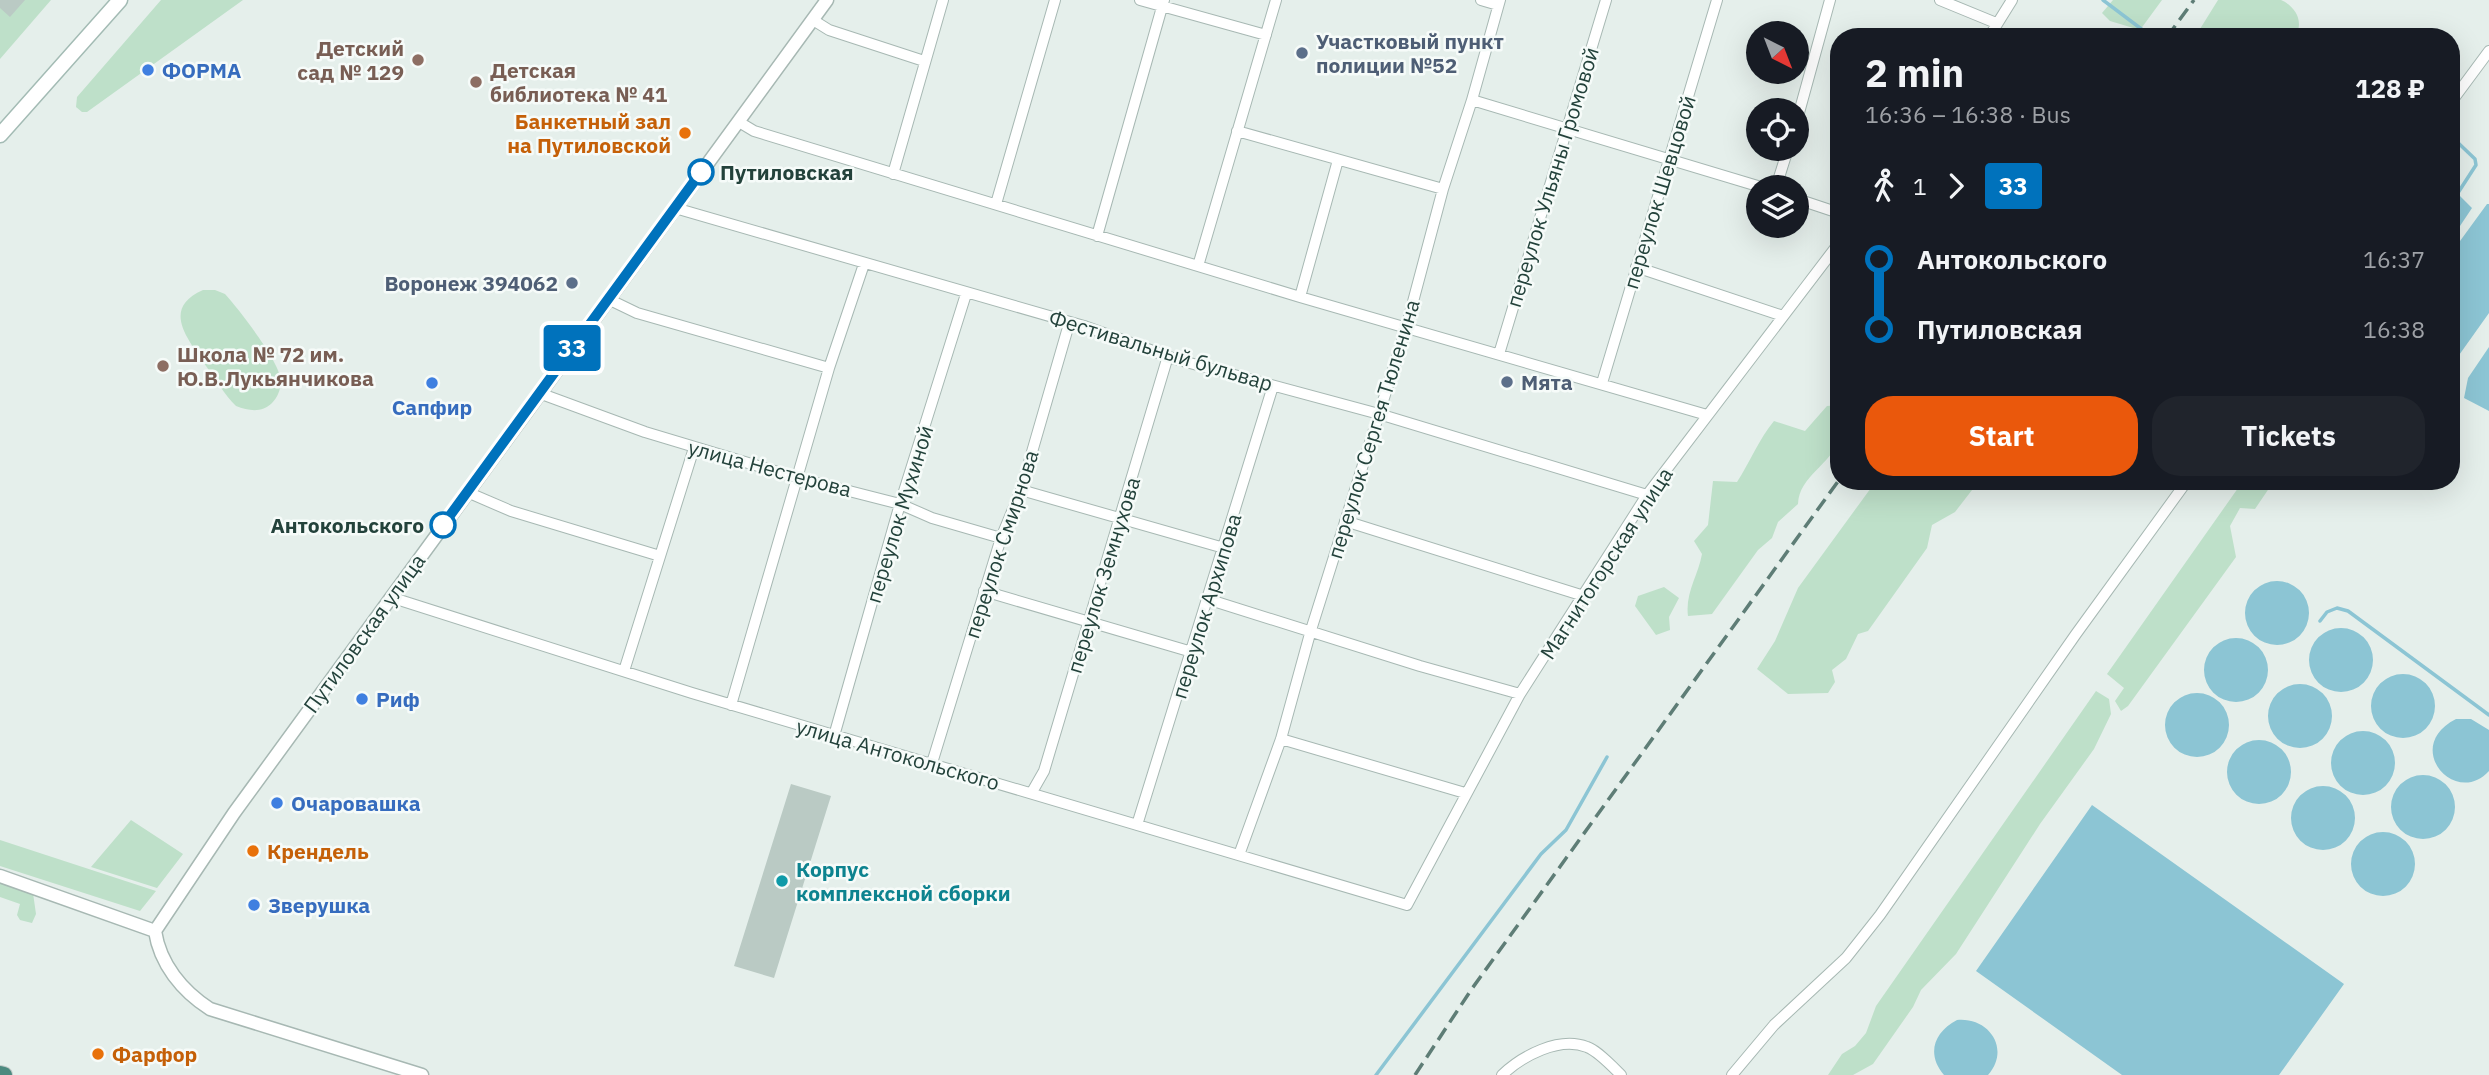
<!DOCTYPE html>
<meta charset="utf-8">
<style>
body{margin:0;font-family:"IBM Plex Sans",sans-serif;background:#20242c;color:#f1f3f6;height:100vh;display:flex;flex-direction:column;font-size:26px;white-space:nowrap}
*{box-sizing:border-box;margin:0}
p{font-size:23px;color:#9ea1a6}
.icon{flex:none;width:38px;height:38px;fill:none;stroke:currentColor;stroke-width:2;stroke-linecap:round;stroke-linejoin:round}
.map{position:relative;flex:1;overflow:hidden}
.details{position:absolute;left:1830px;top:28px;width:630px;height:462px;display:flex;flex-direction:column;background:#171b24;border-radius:28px;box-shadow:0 7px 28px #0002}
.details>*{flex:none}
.badge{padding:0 14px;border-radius:5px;font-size:24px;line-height:46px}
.needle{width:46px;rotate:138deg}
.fabs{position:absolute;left:1746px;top:21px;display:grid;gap:14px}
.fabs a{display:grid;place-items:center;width:63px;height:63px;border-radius:50%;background:#171b24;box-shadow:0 7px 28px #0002;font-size:35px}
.map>.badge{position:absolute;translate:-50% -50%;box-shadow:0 0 0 4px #fff}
.legs{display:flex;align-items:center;gap:10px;height:77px;padding:0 35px;font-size:23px}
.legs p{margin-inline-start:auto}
.summary{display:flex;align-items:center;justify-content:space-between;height:119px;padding:0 35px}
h1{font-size:38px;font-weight:700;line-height:52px}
.primary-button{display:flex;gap:14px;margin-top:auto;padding:14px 35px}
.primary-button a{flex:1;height:80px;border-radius:28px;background:#ea580c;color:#fff;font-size:28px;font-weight:700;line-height:80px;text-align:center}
.primary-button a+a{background:#20242c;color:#f1f3f6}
ul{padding:0 35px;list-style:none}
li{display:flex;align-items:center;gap:24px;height:70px;font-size:26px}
li i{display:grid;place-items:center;width:10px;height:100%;margin:0 9px;background:currentColor}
li i::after{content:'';width:18px;height:18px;margin:-9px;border:5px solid;border-radius:50%;background:#171b24}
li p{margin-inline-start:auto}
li:first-child i{background:linear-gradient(#0000 50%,currentColor 0)}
li:last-child i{background:linear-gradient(currentColor 50%,#0000 0)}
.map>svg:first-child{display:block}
</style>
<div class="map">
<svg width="2489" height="1075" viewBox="0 0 2489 1075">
<rect width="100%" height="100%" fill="#e5efeb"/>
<path fill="#bee0c9" d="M 0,0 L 51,0 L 0,59 Z
M 161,0 L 243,0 L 87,112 L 82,112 L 76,107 L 77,97 Z
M 2113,0 L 2162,0 L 2140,30 L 2110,21 L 2102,13 Z
M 2218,0 C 2231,0 2272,0 2281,0 C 2297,7 2304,23 2295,37 L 2195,37 Z
M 203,290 L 215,290 L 225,294 C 238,308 278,360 280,377 C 282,386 279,396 272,403 C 262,413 249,411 236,406 C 224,394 216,380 206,366 C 189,340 160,309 203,290 Z
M 1839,405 C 1839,415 1842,429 1839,439 C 1831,465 1799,476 1798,504 L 1778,522 L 1772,538 L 1758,550 L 1712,614 L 1688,616 C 1685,593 1698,576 1702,554 L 1694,541 L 1708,525 L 1713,481 L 1737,482 C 1750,462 1759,439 1774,421 L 1805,431 L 1827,406 Z
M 1876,481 L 1979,481 L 1955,512 L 1932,525 L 1927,548 L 1868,631 L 1858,634 L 1846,659 L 1832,670 L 1835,682 L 1828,693 L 1788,694 L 1757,669 L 1775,641 L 1798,588 Z
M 2243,481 L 2274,481 L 2255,509 L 2240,508 L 2230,526 L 2236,557 L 2128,706 L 2121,711 L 2115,701 L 2124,688 L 2107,674 Z
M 1664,587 L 1679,598 L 1669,617 L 1670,630 L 1656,635 L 1635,606 L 1638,596 Z
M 2096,691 L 2109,699 L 2111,714 L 2094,749 L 2040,824 L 1956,954 L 1921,990 L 1913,1007 L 1873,1064 L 1853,1075 L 1828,1075 L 1842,1054 L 1855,1046 L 1866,1033 L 1876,1006 Z
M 131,820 L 183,854 L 157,888 L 91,867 Z
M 0,840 L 156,891 L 140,911 L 0,866 Z
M 0,883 L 33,893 L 36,914 L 32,923 L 20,920 L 17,915 L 20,904 L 0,897 Z"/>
<path fill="#8cc5d4" d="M 2452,194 L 2460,196 L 2472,208 L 2452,238 Z
M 2487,204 L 2489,204 L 2489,313 L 2452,365 L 2452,252 Z
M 2489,347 L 2489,411 L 2464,398 L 2468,378 Z
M2245 613a32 32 0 1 1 64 0a32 32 0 1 1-64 0Z
M2309 660a32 32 0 1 1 64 0a32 32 0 1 1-64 0Z
M2204 670a32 32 0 1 1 64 0a32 32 0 1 1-64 0Z
M2371 706a32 32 0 1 1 64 0a32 32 0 1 1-64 0Z
M2268 716a32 32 0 1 1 64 0a32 32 0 1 1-64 0Z
M2165 725a32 32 0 1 1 64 0a32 32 0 1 1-64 0Z
M 2456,719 L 2471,719 L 2489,730 L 2489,771 C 2456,808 2401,747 2456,719 Z
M2331 763a32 32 0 1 1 64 0a32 32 0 1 1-64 0Z
M2227 772a32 32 0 1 1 64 0a32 32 0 1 1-64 0Z
M2391 807a32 32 0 1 1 64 0a32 32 0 1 1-64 0Z
M2291 818a32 32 0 1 1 64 0a32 32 0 1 1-64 0Z
M 2092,805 L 2344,984 L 2279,1075 L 2122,1075 L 1976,971 Z
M2351 864a32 32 0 1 1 64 0a32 32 0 1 1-64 0Z
M 1957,1020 C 1989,1017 2011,1049 1988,1075 L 1944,1075 C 1926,1054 1934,1032 1957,1020 Z"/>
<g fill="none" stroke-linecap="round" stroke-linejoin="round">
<path stroke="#8cc5d4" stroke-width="3.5" d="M 2103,0 L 2152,37
M 2452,137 L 2475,159 L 2476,165 L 2454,199
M 2320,621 L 2327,612 L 2337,608 L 2348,611 L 2489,715
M 1376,1075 L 1541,854 L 1566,830 L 1607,757"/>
</g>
<path fill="#bacac4" d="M 0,0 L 25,0 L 10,17 L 0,8 Z
M 791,784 L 831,796 L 774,978 L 734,966 Z"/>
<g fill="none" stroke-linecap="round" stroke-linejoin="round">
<g stroke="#a7b8b3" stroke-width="12">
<path id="minor" d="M 1140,0 L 1266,35
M 1481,0 L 1498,5
M 1940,0 L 1996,23
M 813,20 L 829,30 L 924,61
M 1989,37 L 2012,0
M 1472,100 L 1761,187
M 2452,101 L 2489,51
M 1797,120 L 1830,0
M 739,122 L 754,131 L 1300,297 L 1707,415
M 1237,131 L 1443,189
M 893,174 L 943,0
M 1776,187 L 1788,149
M 1797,199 L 1839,213
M 996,204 L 1055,0
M 675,208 L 1084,326 L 1175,359 L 1379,414 L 1647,495
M 1097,236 L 1164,0
M 1198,266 L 1276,0
M 1636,267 L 1783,316
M 1300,297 L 1338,160
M 608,299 L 637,313 L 829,368
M 1499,354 L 1606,0
M 1602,383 L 1717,0
M 539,393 L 645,432 L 798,478 L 900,504 L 932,518 L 1001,538
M 1021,490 L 1224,548
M 467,492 L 511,511 L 660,556
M 1345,521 L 1584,596
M 984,591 L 1192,652
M 390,597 L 692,693 L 1407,905 L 1520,694 L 1647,495 L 1839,243
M 1207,599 L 1420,666 L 1520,694
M 624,671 L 694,448
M 731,705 L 829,368 L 864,264
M 834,736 L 900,504 L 966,294
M 1281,739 L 1465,793
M 932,763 L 1001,538 L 1021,490 L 1069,324
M 1032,792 L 1044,771 L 1168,356
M 1137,825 L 1273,386
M 1239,855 L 1281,739 L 1311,630 L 1406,328 L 1443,189 L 1472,100 L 1500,0
M 1502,1075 C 1522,1056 1559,1036 1587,1047 C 1598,1051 1612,1066 1621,1075
M 1732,1075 L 1774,1025 L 1846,958 L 1880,915 L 2076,634 L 2187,481"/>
</g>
<g stroke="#a7b8b3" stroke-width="15">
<path id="tertiary" d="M 0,876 L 155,931
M 155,931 L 234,813 L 827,0
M 155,931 C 160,964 182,991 210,1009 L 422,1075"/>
</g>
<g stroke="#a3bbb4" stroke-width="17">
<path id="secondary" d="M 0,135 L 120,0"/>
</g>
<g stroke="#c1cac8" stroke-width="18">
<path id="trunk" d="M 0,1074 L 4,1075"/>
</g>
<use href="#minor" stroke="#fff" stroke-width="10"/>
<use href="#tertiary" stroke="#fff" stroke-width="12"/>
<use href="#secondary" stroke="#fff" stroke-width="14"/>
<use href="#trunk" stroke="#4c8a7f" stroke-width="16"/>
<path stroke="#5e7d76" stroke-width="3.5" stroke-dasharray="14 7" stroke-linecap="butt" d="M 2167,37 L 2194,0
M 1415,1075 L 1471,990 L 1839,480"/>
</g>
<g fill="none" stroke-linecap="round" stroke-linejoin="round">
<g stroke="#fff" stroke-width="16">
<path id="line-1" d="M 443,525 L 701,172"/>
</g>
<use href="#line-1" stroke="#0072bc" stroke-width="10"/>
</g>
<g fill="#5c6f8a" stroke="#f6fbf9" stroke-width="2.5">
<circle cx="1302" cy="53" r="7"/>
<circle cx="572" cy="283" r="7"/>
<circle cx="1507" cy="382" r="7"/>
</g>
<g fill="#8d6e63" stroke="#f6fbf9" stroke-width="2.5">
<circle cx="418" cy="60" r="7"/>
<circle cx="476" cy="82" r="7"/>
<circle cx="163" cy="366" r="7"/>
</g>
<g fill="#3f7fe0" stroke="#f6fbf9" stroke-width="2.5">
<circle cx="148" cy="70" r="7"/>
<circle cx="432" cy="383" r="7"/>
<circle cx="362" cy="699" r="7"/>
<circle cx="277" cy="803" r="7"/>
<circle cx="254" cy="905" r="7"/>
</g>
<g fill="#e8710a" stroke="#f6fbf9" stroke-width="2.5">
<circle cx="685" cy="133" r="7"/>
<circle cx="253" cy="851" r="7"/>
<circle cx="98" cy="1054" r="7"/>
</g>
<g fill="#fff" stroke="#0072bc" stroke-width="3.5">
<circle cx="701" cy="172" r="12"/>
<circle cx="443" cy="525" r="12"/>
</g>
<circle fill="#0f9aa8" stroke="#f6fbf9" stroke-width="2.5" cx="782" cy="881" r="7"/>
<g text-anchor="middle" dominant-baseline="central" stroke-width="5" stroke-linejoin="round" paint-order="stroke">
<g font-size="21" font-weight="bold" fill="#4e5e75" stroke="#f6fbf9" text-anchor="start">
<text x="1316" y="41">Участковый пункт<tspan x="1316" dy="24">полиции №52</tspan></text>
<text x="558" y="283" text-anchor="end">Воронеж 394062</text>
<text x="1521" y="382">Мята</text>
</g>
<g font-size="21" font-weight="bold" fill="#785e54" stroke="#f6fbf9" text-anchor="start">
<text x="404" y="48" text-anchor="end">Детский<tspan x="404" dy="24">сад № 129</tspan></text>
<text x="490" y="70">Детская<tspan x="490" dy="24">библиотека № 41</tspan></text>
<text x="177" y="354">Школа № 72 им.<tspan x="177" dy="24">Ю.В.Лукьянчикова</tspan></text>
</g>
<g font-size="21" font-weight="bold" fill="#366cbe" stroke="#f6fbf9" text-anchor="start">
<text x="162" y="70">ФОРМА</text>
<text x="432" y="407" text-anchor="middle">Сапфир</text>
<text x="376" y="699">Риф</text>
<text x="291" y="803">Очаровашка</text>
<text x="268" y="905">Зверушка</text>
</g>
<g font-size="21" font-weight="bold" fill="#c56008" stroke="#f6fbf9" text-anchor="start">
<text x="671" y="121" text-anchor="end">Банкетный зал<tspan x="671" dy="24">на Путиловской</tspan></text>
<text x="267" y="851">Крендель</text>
<text x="112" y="1054">Фарфор</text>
</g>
<g font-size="21" font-weight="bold" fill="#23423b" stroke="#f6fbf9" text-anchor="start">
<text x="720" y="172">Путиловская</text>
<text x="424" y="525" text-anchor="end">Антокольского</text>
</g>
<g font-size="21" fill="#23423b" stroke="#f6fbf9">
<text transform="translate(1552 177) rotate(-73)">переулок Ульяны Громовой</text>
<text transform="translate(1659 192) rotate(-73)">переулок Шевцовой</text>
<text transform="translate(1161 350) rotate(17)">Фестивальный бульвар</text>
<text transform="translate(1373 429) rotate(-73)">переулок Сергея Тюленина</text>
<text transform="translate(770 468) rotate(15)">улица Нестерова</text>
<text transform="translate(899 514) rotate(-73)">переулок Мухиной</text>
<text transform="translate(1001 544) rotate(-72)">переулок Смирнова</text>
<text transform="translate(1606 563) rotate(-57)">Магнитогорская улица</text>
<text transform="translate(1103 575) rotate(-73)">переулок Земнухова</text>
<text transform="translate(1206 606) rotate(-73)">переулок Архипова</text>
<text transform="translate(364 633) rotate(-54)">Путиловская улица</text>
<text transform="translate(898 754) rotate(16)">улица Антокольского</text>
</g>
<g font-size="21" font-weight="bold" fill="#0d838f" stroke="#f6fbf9" text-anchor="start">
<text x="796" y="869">Корпус<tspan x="796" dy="24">комплексной сборки</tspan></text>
</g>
</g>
</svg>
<div class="fabs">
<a><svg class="needle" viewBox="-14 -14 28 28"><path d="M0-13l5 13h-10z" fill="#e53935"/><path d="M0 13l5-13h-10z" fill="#9ea1a6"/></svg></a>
<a><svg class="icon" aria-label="locate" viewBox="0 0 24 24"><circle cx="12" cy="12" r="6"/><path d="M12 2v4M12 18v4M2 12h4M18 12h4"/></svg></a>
<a><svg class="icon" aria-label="layers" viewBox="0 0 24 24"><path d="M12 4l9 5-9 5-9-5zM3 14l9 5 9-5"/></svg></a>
</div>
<b class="badge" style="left:572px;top:348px;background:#0072bc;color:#fff">33</b>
<section class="details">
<div class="summary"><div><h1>2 min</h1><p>16:36 – 16:38 · Bus</p></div><b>128 ₽</b></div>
<div class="legs"><svg class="icon" aria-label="walk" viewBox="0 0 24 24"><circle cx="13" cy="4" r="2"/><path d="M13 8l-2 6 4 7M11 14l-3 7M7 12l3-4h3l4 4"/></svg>1<svg class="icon" aria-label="forward" viewBox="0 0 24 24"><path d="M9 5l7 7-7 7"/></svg><b class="badge" style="background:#0072bc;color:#fff">33</b></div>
<ul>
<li><i style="color:#0072bc"></i><b>Антокольского</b><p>16:37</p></li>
<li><i style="color:#0072bc"></i><b>Путиловская</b><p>16:38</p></li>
</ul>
<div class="primary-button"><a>Start</a><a>Tickets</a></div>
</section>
</div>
